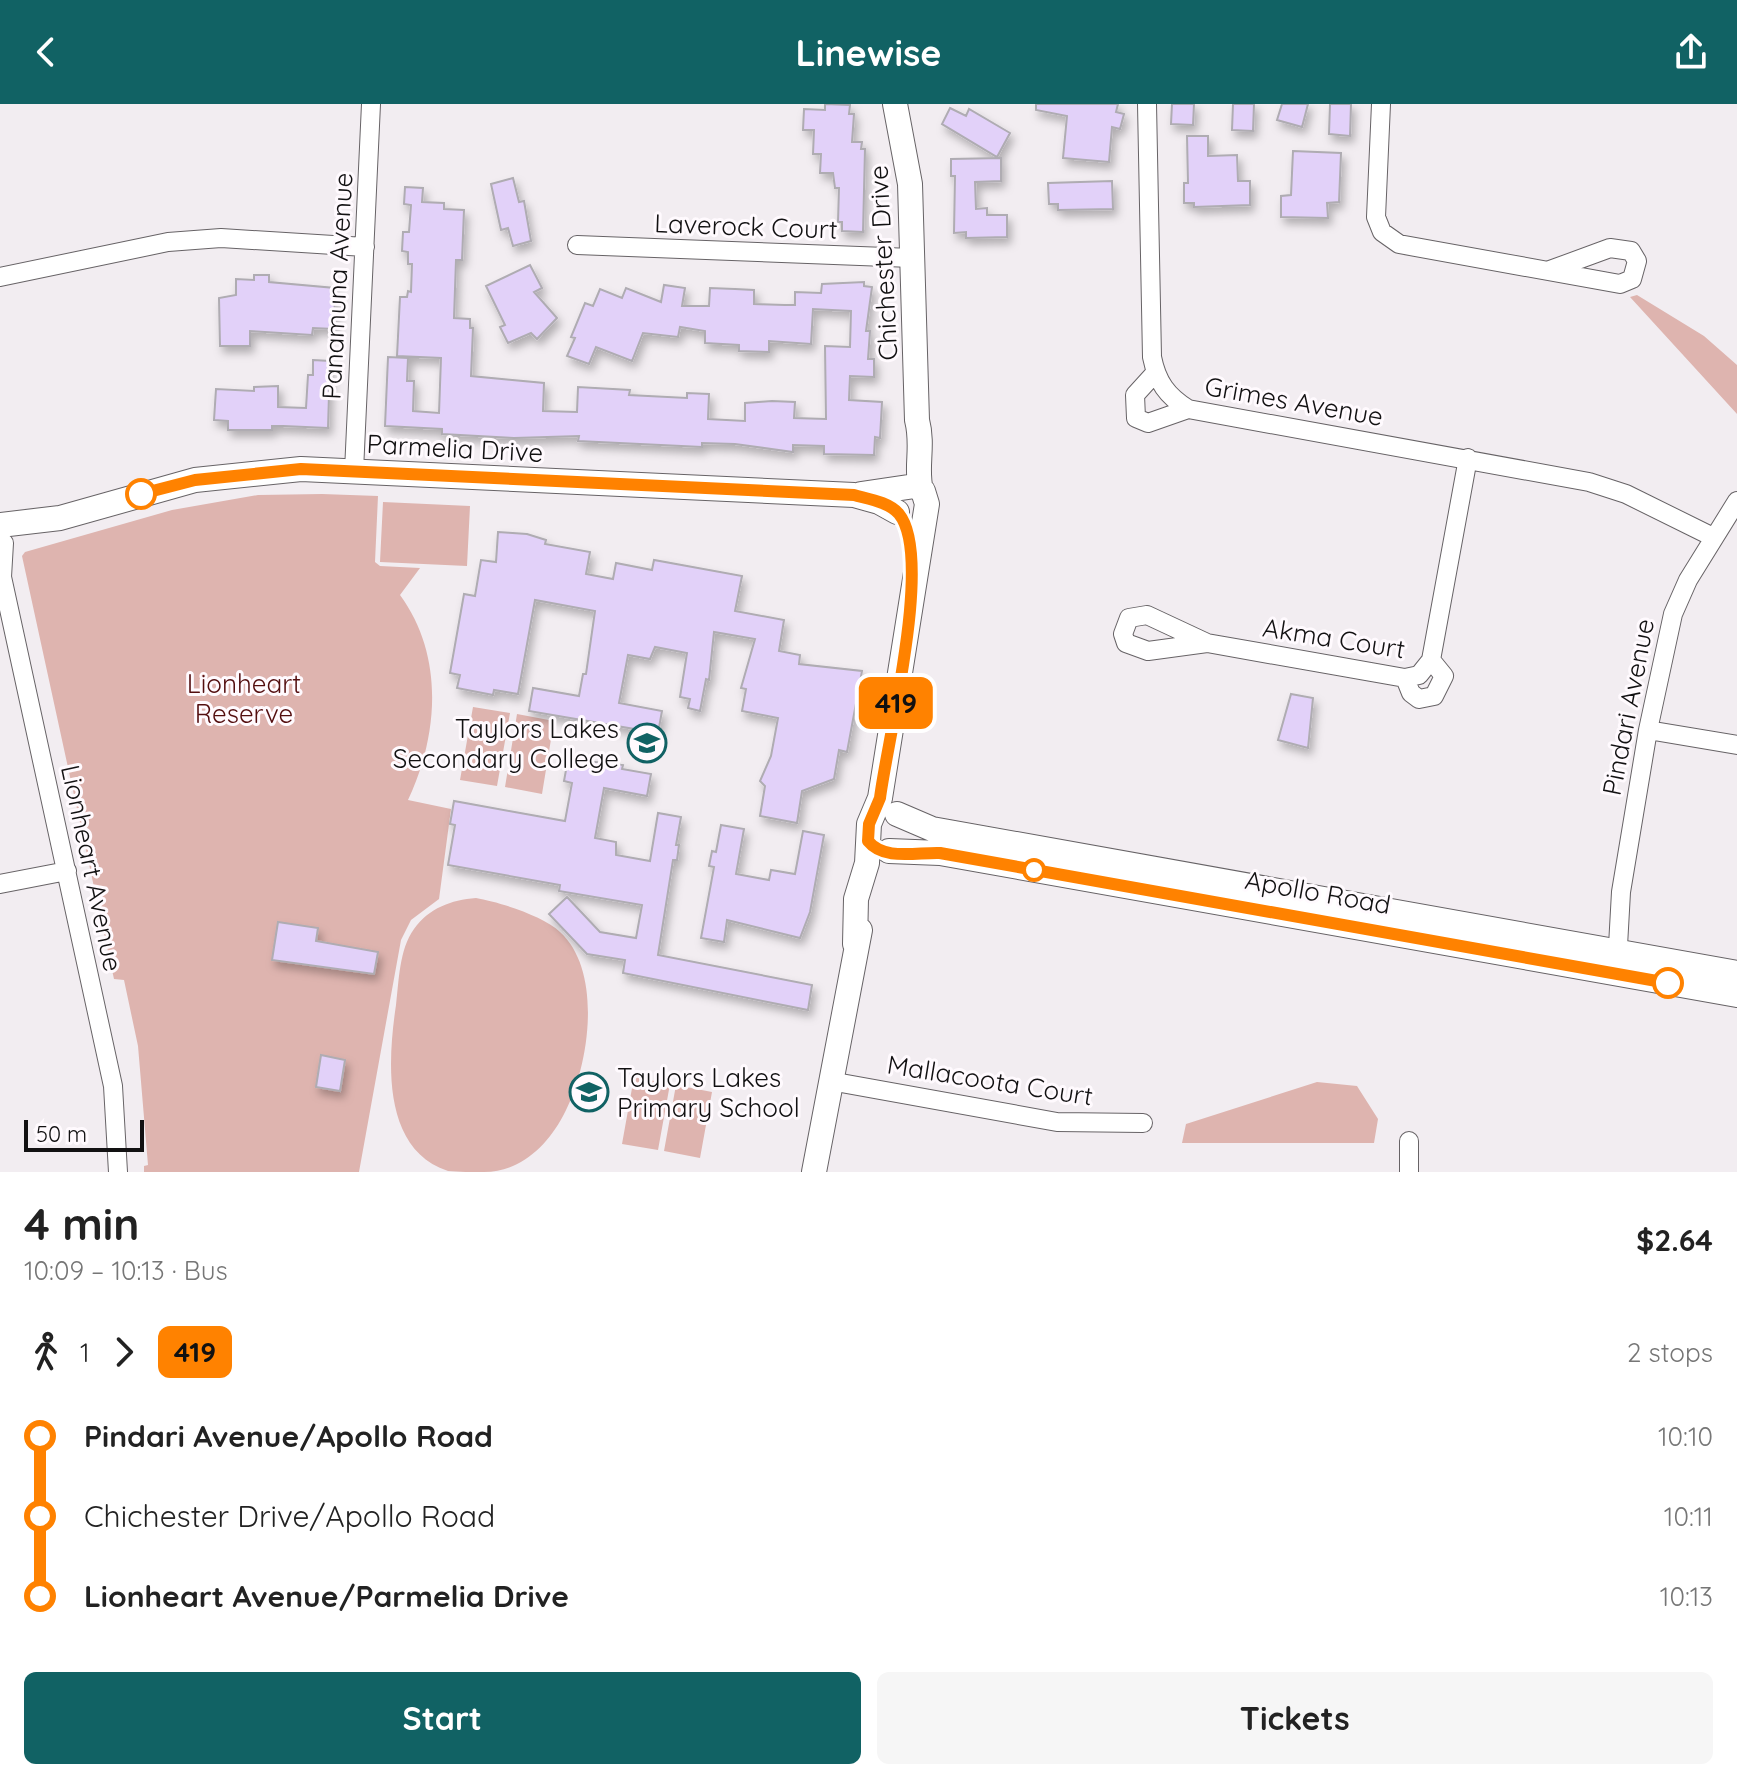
<!DOCTYPE html>
<meta charset="utf-8">
<style>
body{margin:0;font-family:Quicksand,sans-serif;background:#f6f6f6;color:#222;height:100vh;display:flex;flex-direction:column;font-size:30px;white-space:nowrap}
*{box-sizing:border-box;margin:0}
p{font-size:26px;color:#767676}
.icon{flex:none;width:44px;height:44px;fill:none;stroke:currentColor;stroke-width:2;stroke-linecap:round;stroke-linejoin:round}
.map{position:relative;height:1068px;overflow:hidden}
.side{display:flex;flex-direction:column;background:#fff;flex:1}
.side>*{flex:none}
.badge{padding:0 16px;border-radius:12px;font-size:28px;line-height:52px}
.scale{position:absolute;left:24px;bottom:20px;width:120px;box-sizing:border-box;padding-left:8px;border:4px solid #121112;border-top:0;font-size:22px;line-height:28px;white-space:nowrap;color:#121112;-webkit-text-stroke:6px #fffafe;paint-order:stroke}
.map>.badge{position:absolute;translate:-50% -50%;box-shadow:0 0 0 4px #fff}
.legs{display:flex;align-items:center;gap:12px;height:88px;padding:0 24px;font-size:26px}
.legs p{margin-inline-start:auto}
.headline{display:flex;align-items:center;justify-content:space-between;height:136px;padding:0 24px}
h1{font-size:44px;font-weight:800;line-height:60px}
.action{display:flex;gap:16px;margin-top:auto;padding:16px 24px}
.action a{flex:1;height:92px;border-radius:12px;background:#116264;color:#fff;font-size:32px;font-weight:800;line-height:92px;text-align:center}
.action a+a{background:#f6f6f6;color:#222}
ul{padding:0 24px;list-style:none}
li{display:flex;align-items:center;gap:28px;height:80px;font-size:30px}
li i{display:grid;place-items:center;width:12px;height:100%;margin:0 10px;background:currentColor}
li i::after{content:'';width:20px;height:20px;margin:-10px;border:6px solid;border-radius:50%;background:#fff}
li p{margin-inline-start:auto}
li:first-child i{background:linear-gradient(#0000 50%,currentColor 0)}
li:last-child i{background:linear-gradient(currentColor 50%,#0000 0)}
header{display:flex;justify-content:space-between;align-items:center;height:104px;padding:0 24px;background:#116264;color:#fff;font-size:36px;font-weight:800}
.map>svg:first-child{display:block}
</style>
<header><svg class="icon" aria-label="back" viewBox="0 0 24 24"><path d="M15 5l-7 7 7 7"/></svg>Linewise<svg class="icon" aria-label="share" viewBox="0 0 24 24"><path d="M12 15V3M7 8l5-5 5 5M5 13v7h14v-7"/></svg></header>
<div class="map">
<svg width="1737" height="1068" viewBox="0 0 1737 1068">
<defs>
<filter id="shadow"><feDropShadow dx="3.5" dy="6" stdDeviation="4" flood-color="#0004"/></filter>
</defs>
<rect width="100%" height="100%" fill="#f2edf1"/>
<path fill="#deb4af" d="M 1637,191 L 1704,232 L 1737,261 L 1737,310 L 1630,193 Z
M 322,390 L 378,392 L 375,458 L 380,462 L 420,464 L 400,491 C 444,551 439,630 408,696 L 451,705 L 439,795 L 411,816 L 401,836 L 359,1068 L 144,1068 L 144,1062 L 148,1061 L 138,942 L 124,876 L 114,875 L 22,452 L 25,448 L 172,406 L 258,391 Z
M 383,398 L 470,402 L 467,462 L 380,458 Z
M 473,603 L 510,609 L 497,682 L 460,676 Z
M 517,610 L 554,617 L 542,690 L 505,683 Z
M 476,794 C 499,798 544,812 560,828 C 604,868 589,965 563,1012 C 547,1042 520,1068 484,1068 C 473,1068 458,1068 448,1067 C 381,1045 388,955 396,901 C 399,877 399,846 414,825 C 429,804 451,796 476,794 Z
M 634,973 L 670,980 L 658,1046 L 622,1040 Z
M 1317,978 L 1357,982 L 1378,1015 L 1374,1039 L 1182,1039 L 1186,1020 Z
M 676,981 L 712,988 L 700,1054 L 664,1047 Z"/>
<path fill="#e2d1f9" stroke="#afacb2" stroke-width="2" filter="url(#shadow)" d="M 825,0 L 850,1 L 849,10 L 854,10 L 852,38 L 862,38 L 861,45 L 865,45 L 863,128 L 842,127 L 842,118 L 838,118 L 839,84 L 835,84 L 833,69 L 820,69 L 821,50 L 813,50 L 814,26 L 803,26 L 804,5 L 825,6 Z
M 1036,0 L 1118,0 L 1116,8 L 1124,10 L 1120,25 L 1112,23 L 1109,58 L 1063,54 L 1067,12 L 1036,6 Z
M 1172,0 L 1194,0 L 1193,21 L 1171,20 Z
M 1233,0 L 1254,0 L 1253,27 L 1232,26 Z
M 1282,0 L 1308,0 L 1302,23 L 1277,16 Z
M 1330,0 L 1351,0 L 1350,32 L 1329,30 Z
M 950,4 L 966,12 L 969,5 L 1010,29 L 997,53 L 942,20 Z
M 1187,32 L 1208,32 L 1208,52 L 1237,51 L 1238,77 L 1250,77 L 1250,101 L 1194,103 L 1194,99 L 1184,99 L 1184,79 L 1188,79 Z
M 1293,47 L 1341,49 L 1339,98 L 1327,99 L 1328,114 L 1281,113 L 1281,92 L 1291,91 Z
M 1001,54 L 1001,77 L 975,78 L 976,105 L 987,104 L 987,111 L 1007,111 L 1007,133 L 966,134 L 966,128 L 954,129 L 955,72 L 951,72 L 951,55 Z
M 513,74 L 519,98 L 524,97 L 531,137 L 513,142 L 508,124 L 501,126 L 491,80 Z
M 1112,77 L 1113,105 L 1058,106 L 1058,100 L 1049,100 L 1048,79 Z
M 405,83 L 423,84 L 422,98 L 444,99 L 444,105 L 464,106 L 462,156 L 456,156 L 454,214 L 470,215 L 470,224 L 473,224 L 471,272 L 544,279 L 543,307 L 577,308 L 578,283 L 630,286 L 629,291 L 687,294 L 687,289 L 709,290 L 708,315 L 745,317 L 745,299 L 772,297 L 795,298 L 794,314 L 826,315 L 825,242 L 850,243 L 851,207 L 813,205 L 811,240 L 769,237 L 769,248 L 739,247 L 739,241 L 705,239 L 705,227 L 680,223 L 678,233 L 643,229 L 632,257 L 596,243 L 589,260 L 567,252 L 575,234 L 571,233 L 585,199 L 593,202 L 600,185 L 622,194 L 626,184 L 661,198 L 664,181 L 685,184 L 682,202 L 709,202 L 710,184 L 735,185 L 754,186 L 754,200 L 785,201 L 795,201 L 795,188 L 821,189 L 822,180 L 864,178 L 864,182 L 872,183 L 866,227 L 870,227 L 868,255 L 874,255 L 874,273 L 850,272 L 849,296 L 882,298 L 880,334 L 875,333 L 874,351 L 824,350 L 824,342 L 793,341 L 793,348 L 735,340 L 702,339 L 702,343 L 578,337 L 579,332 L 514,334 L 442,330 L 442,325 L 385,322 L 388,253 L 408,254 L 407,277 L 414,277 L 413,307 L 439,309 L 441,254 L 397,252 L 400,193 L 407,193 L 408,187 L 411,188 L 412,160 L 408,160 L 408,148 L 402,147 L 403,128 L 409,128 L 411,101 L 404,100 Z
M 530,161 L 542,184 L 534,188 L 557,214 L 537,235 L 531,229 L 508,239 L 500,223 L 505,221 L 486,182 Z
M 254,171 L 269,171 L 269,178 L 335,184 L 334,225 L 313,224 L 312,231 L 250,227 L 250,242 L 220,242 L 219,194 L 236,191 L 236,175 L 254,176 Z
M 313,256 L 330,257 L 328,324 L 283,322 L 272,322 L 272,326 L 228,326 L 228,317 L 214,316 L 216,285 L 254,287 L 254,283 L 278,282 L 278,303 L 306,304 L 308,271 L 313,271 Z
M 498,428 L 527,430 L 546,436 L 545,440 L 590,448 L 586,470 L 613,475 L 616,459 L 652,466 L 654,456 L 742,472 L 735,507 L 784,516 L 779,547 L 800,551 L 799,560 L 862,567 L 847,648 L 839,646 L 834,675 L 802,687 L 797,719 L 760,712 L 765,682 L 760,677 L 771,652 L 778,614 L 742,607 L 746,585 L 741,584 L 755,535 L 714,528 L 709,576 L 706,575 L 700,607 L 688,604 L 690,595 L 680,593 L 687,549 L 655,543 L 650,555 L 628,551 L 619,599 L 662,607 L 658,629 L 529,607 L 533,584 L 579,592 L 583,570 L 586,570 L 595,507 L 535,496 L 518,590 L 494,586 L 493,591 L 457,584 L 460,571 L 450,569 L 464,490 L 475,492 L 481,456 L 496,458 Z
M 1291,590 L 1313,594 L 1308,644 L 1278,636 Z
M 568,655 L 623,661 L 622,665 L 651,670 L 647,692 L 604,684 L 595,734 L 616,738 L 616,751 L 650,757 L 658,709 L 681,713 L 676,741 L 679,741 L 677,756 L 673,756 L 658,851 L 812,881 L 808,906 L 623,869 L 625,856 L 587,850 L 549,810 L 567,793 L 600,828 L 636,834 L 642,801 L 559,787 L 560,781 L 448,761 L 455,721 L 450,720 L 454,697 L 565,717 L 572,679 L 564,677 Z
M 721,721 L 744,725 L 736,770 L 769,776 L 771,766 L 795,770 L 803,727 L 824,731 L 810,808 L 800,834 L 727,816 L 724,838 L 701,834 L 714,763 L 709,762 L 712,747 L 716,748 Z
M 278,818 L 318,824 L 316,837 L 378,848 L 374,870 L 272,856 Z
M 321,951 L 345,956 L 340,987 L 316,983 Z"/>
<g fill="none" stroke-linecap="round" stroke-linejoin="round">
<g stroke="#676366" stroke-width="20">
<path id="street" d="M 1147,0 L 1152,253 C 1157,278 1167,292 1188,305 L 1589,378 L 1626,390 L 1713,433
M 1381,0 L 1376,113 L 1382,128 L 1399,140 L 1620,180 L 1632,175 L 1637,157 L 1631,147 L 1610,144 L 1550,166
M 577,141 L 912,154
M 0,173 L 168,138 L 221,134 L 365,143
M 1155,269 L 1135,291 L 1136,314 L 1148,319 L 1188,305
M 354,367 L 371,0
M 4,439 L 2,473 L 113,982 L 118,1068
M 1207,539 L 1148,547 L 1126,539 L 1123,530 L 1129,514 L 1147,511 L 1207,539 L 1405,574 L 1419,571 L 1431,556 L 1468,354
M 1405,574 L 1411,589 L 1419,595 L 1434,592 L 1444,572 L 1431,556
M 1648,626 L 1737,641
M 0,780 L 67,767
M 1617,860 L 1621,788 L 1648,626 L 1673,510 L 1688,476 L 1737,397
M 830,977 L 1057,1018 L 1143,1019
M 1409,1068 L 1409,1037"/>
</g>
<g stroke="#676366" stroke-width="26">
<path id="secondary" d="M 895,0 L 910,80 L 917,316 C 924,343 915,364 921,386
M 0,421 L 60,414 L 195,376 L 301,365 L 854,391 L 879,398 L 897,408
M 897,710 L 932,725 L 1737,869
M 889,747 L 940,749 L 1737,891
M 855,840 L 856,795 L 867,759 L 869,720 L 880,694 L 927,400 L 923,387 L 915,382 L 861,390
M 814,1068 L 860,826"/>
</g>
<use href="#street" stroke="#fff" stroke-width="18"/>
<use href="#secondary" stroke="#fff" stroke-width="24"/>
</g>
<g fill="none" stroke-linecap="round" stroke-linejoin="round">
<g stroke="#fff" stroke-width="18">
<path id="line-1" d="M 141,390 L 195,376 L 301,365 L 854,391 C 868,395 889,398 899,410 C 934,453 887,637 880,694 L 869,720 L 868,737 C 884,757 917,748 940,749 L 1668,879"/>
</g>
<use href="#line-1" stroke="#ff8200" stroke-width="12"/>
</g>
<defs>
<g id="school-ring" transform="scale(2)"><circle r="9.5" fill="#fffafe" stroke="#116264" stroke-width="1.5"/><path d="M0-5L7-2L0 1L-7-2ZM-4 1L0 2.5L4 1V4Q0 6-4 4Z" fill="#116264"/></g>
</defs>
<g fill-rule="evenodd">
<use href="#school-ring" x="647" y="639"/>
<use href="#school-ring" x="589" y="988"/>
</g>
<g fill="#fff" stroke="#ff8200" stroke-width="4">
<circle cx="141" cy="390" r="14"/>
<circle cx="1034" cy="766" r="10"/>
<circle cx="1668" cy="879" r="14"/>
</g>
<g text-anchor="middle" dominant-baseline="central" stroke-width="6" stroke-linejoin="round" paint-order="stroke">
<g font-size="26" fill="#121112" stroke="#fffafe">
<text transform="translate(746 122) rotate(2)">Laverock Court</text>
<text transform="translate(883 159) rotate(-93)">Chichester Drive</text>
<text transform="translate(337 182) rotate(-87)">Panamuna Avenue</text>
<text transform="translate(1294 297) rotate(10)">Grimes Avenue</text>
<text transform="translate(455 344) rotate(3)">Parmelia Drive</text>
<text transform="translate(1334 534) rotate(9)">Akma Court</text>
<text transform="translate(1628 603) rotate(-79)">Pindari Avenue</text>
<text transform="translate(92 764) rotate(78)">Lionheart Avenue</text>
<text transform="translate(1318 788) rotate(10)">Apollo Road</text>
<text transform="translate(990 976) rotate(9)">Mallacoota Court</text>
</g>
<g font-size="26" fill="#530d0e" stroke="#fffafe">
<text x="244" y="579">Lionheart<tspan x="244" dy="30">Reserve</tspan></text>
</g>
<g font-size="26" fill="#121112" stroke="#fffafe" text-anchor="end">
<text x="619" y="624">Taylors Lakes<tspan x="619" dy="30">Secondary College</tspan></text>
<text x="617" y="973" text-anchor="start">Taylors Lakes<tspan x="617" dy="30">Primary School</tspan></text>
</g>
</g>
</svg>
<div class="scale">50 m</div>
<b class="badge" style="left:896px;top:599px;background:#ff8200;color:#111">419</b>
</div>
<section class="side">
<div class="headline"><div><h1>4 min</h1><p>10:09 – 10:13 · Bus</p></div><b>$2.64</b></div>
<div class="legs"><svg class="icon" aria-label="walk" viewBox="0 0 24 24"><circle cx="13" cy="4" r="2"/><path d="M13 8l-2 6 4 7M11 14l-3 7M7 12l3-4h3l4 4"/></svg>1<svg class="icon" aria-label="forward" viewBox="0 0 24 24"><path d="M9 5l7 7-7 7"/></svg><b class="badge" style="background:#ff8200;color:#111">419</b><p>2 stops</p></div>
<ul>
<li><i style="color:#ff8200"></i><b>Pindari Avenue/Apollo Road</b><p>10:10</p></li>
<li><i style="color:#ff8200"></i><span>Chichester Drive/Apollo Road</span><p>10:11</p></li>
<li><i style="color:#ff8200"></i><b>Lionheart Avenue/Parmelia Drive</b><p>10:13</p></li>
</ul>
<div class="action"><a>Start</a><a>Tickets</a></div>
</section>
